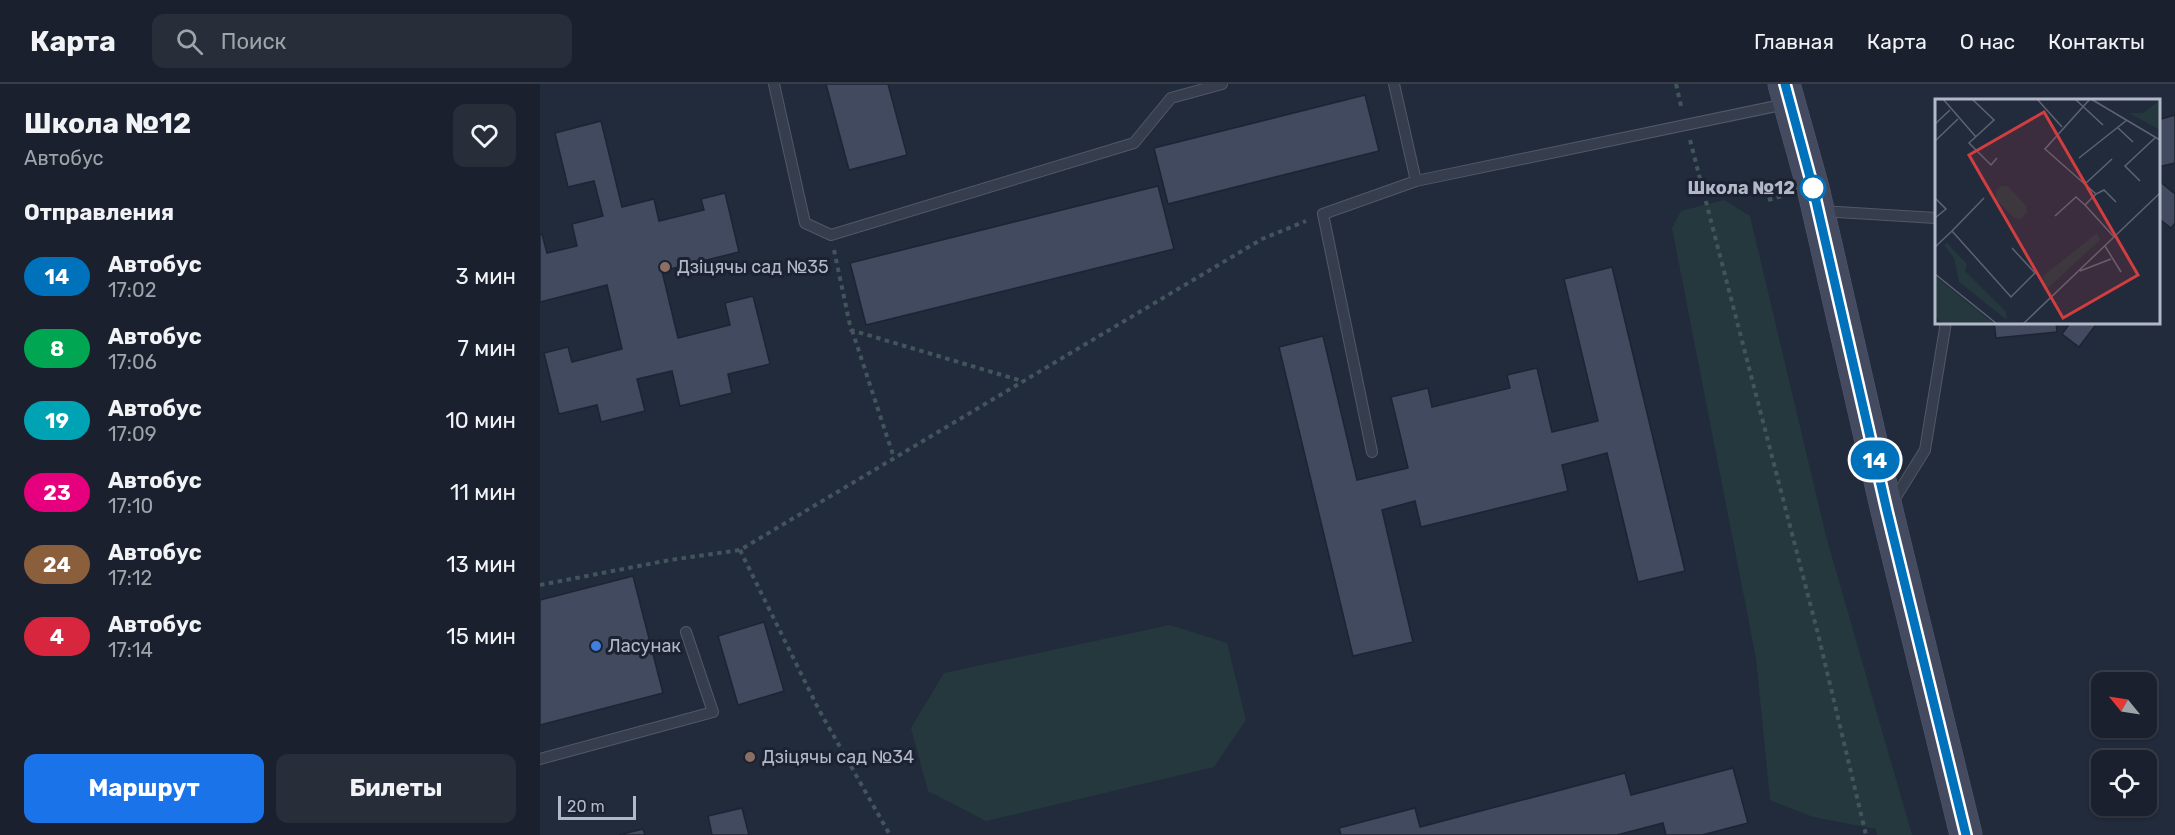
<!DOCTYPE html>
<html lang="ru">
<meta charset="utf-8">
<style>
body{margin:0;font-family:Rubik,sans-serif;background:#272d39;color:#f1f3f6;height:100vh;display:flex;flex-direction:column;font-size:22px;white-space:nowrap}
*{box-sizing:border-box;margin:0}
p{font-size:20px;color:#9fa3aa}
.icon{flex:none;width:33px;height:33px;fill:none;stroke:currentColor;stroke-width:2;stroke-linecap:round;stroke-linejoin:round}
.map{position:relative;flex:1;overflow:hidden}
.drawer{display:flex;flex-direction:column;background:#1a202d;width:540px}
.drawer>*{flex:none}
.badge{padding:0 12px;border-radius:20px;font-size:21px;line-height:39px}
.needle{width:39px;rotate:300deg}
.tools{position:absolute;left:1551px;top:588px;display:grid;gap:12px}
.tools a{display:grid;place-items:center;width:66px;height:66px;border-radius:12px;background:#1a202d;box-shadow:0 2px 4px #0004,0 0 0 2px #383e49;font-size:30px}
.scale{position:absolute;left:18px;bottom:15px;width:78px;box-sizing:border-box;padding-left:6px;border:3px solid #b2b8c8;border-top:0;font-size:16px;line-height:21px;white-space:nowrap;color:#b2b8c8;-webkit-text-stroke:4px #1b2231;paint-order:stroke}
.map>.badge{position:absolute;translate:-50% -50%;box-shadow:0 0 0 3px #fff}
h2{padding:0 24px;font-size:22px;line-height:54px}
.round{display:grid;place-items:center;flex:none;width:63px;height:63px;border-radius:12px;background:#272d39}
.summary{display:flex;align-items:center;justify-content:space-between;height:102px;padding:0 24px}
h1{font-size:28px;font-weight:700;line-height:45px}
.primary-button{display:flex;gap:12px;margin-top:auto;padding:12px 24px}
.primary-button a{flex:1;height:69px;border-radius:12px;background:#1a73e8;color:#fff;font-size:24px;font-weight:700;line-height:69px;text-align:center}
.primary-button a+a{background:#272d39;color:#f1f3f6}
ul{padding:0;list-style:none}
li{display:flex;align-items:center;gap:18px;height:72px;padding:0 24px}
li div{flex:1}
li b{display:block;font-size:22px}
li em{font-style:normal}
li .badge{min-width:66px;font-weight:700;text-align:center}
header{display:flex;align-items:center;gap:36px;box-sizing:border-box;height:84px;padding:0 30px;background:#1a202d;border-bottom:2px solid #383e49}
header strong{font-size:28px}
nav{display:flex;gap:33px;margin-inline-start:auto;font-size:21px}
.search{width:420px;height:54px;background:#272d39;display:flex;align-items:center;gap:15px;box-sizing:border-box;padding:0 21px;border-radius:12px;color:#9fa3aa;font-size:22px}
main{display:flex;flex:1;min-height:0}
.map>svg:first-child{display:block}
</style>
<header>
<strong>Карта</strong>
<div class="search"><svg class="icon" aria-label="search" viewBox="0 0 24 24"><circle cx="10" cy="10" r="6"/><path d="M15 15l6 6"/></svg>Поиск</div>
<nav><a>Главная</a><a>Карта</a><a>О нас</a><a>Контакты</a></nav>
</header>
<main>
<section class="drawer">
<div class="summary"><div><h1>Школа №12</h1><p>Автобус</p></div><a class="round"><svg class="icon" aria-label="heart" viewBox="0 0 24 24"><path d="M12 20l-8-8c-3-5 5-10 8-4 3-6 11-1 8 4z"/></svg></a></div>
<h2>Отправления</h2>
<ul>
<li><span class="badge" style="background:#0072bc;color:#fff">14</span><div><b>Автобус</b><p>17:02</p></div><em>3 мин</em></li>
<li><span class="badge" style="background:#00a651;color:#fff">8</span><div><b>Автобус</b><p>17:06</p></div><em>7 мин</em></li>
<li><span class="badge" style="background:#00a3b4;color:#fff">19</span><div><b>Автобус</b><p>17:09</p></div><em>10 мин</em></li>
<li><span class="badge" style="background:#e6007e;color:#fff">23</span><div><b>Автобус</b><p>17:10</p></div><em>11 мин</em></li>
<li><span class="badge" style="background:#8b5e3c;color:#fff">24</span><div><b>Автобус</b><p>17:12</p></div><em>13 мин</em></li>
<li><span class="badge" style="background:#d7263d;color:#fff">4</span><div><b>Автобус</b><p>17:14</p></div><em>15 мин</em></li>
</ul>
<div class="primary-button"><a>Маршрут</a><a>Билеты</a></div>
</section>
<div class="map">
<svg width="1635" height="751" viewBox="0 0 1635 751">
<rect width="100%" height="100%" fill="#222b3c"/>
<path fill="#24383e" d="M 1184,116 L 1210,132 L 1286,452 L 1372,751 L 1337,751 L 1336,745 L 1273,733 L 1230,716 L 1216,574 L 1132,144 L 1141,127 Z
M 630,541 L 687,559 L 706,636 L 674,683 L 446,737 L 388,707 L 371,644 L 404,589 Z"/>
<path fill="#414a5f" stroke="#1d2433" stroke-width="1.5" d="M 286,0 L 348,0 L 367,71 L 309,86 Z
M 825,11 L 839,67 L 628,120 L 614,64 Z
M 1635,31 L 1635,79 L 1618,83 L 1618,36 Z
M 61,37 L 82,123 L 114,115 L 119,137 L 164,126 L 161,115 L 185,109 L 199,168 L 122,187 L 138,254 L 190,241 L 185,219 L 213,212 L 230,280 L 188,290 L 192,309 L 140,322 L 132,287 L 97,295 L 105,327 L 61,338 L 57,321 L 19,330 L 4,269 L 28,263 L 32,278 L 82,265 L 67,201 L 0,218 L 0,150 L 2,150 L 7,169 L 37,162 L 32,140 L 63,132 L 54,97 L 28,103 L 15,49 Z
M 1619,97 L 1635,110 L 1635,139 L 1631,144 L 1618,134 Z
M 618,102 L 634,165 L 326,241 L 310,179 Z
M 1072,183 L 1145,487 L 1098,498 L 1067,369 L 1022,381 L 1028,407 L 881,443 L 875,417 L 842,426 L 873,558 L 813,572 L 739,263 L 783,252 L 817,396 L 868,384 L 851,313 L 888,304 L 892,323 L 970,304 L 967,291 L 997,284 L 1012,348 L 1058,337 L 1024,195 Z
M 1454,238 L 1516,238 L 1517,248 L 1456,254 Z
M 1531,238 L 1558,238 L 1539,263 L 1522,250 Z
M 93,492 L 123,609 L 0,641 L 0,516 Z
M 224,538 L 244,607 L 198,621 L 178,552 Z
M 1193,684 L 1208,739 L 1162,751 L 1126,751 L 1123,739 L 1077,751 L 801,751 L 799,744 L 875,724 L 880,743 L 1085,689 L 1091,711 Z
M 202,724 L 209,751 L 172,751 L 168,732 Z
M 103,745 L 105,751 L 79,751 Z"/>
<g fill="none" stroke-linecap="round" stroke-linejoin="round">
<g stroke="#515867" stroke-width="12">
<path id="lane" d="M 234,0 L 265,139 L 291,151 L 594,59 L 631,14 L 682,0
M 854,0 L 876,97 L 1246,20
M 1281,127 L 1396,134
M 832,368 L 783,130 L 876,97
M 1352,419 L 1385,366 L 1406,238
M 0,675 L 173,628 L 146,548"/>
</g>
<g stroke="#515867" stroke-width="33">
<path id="secondary" d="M 1244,0 L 1273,104 L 1347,427 L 1426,751"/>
</g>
<path stroke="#42555b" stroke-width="4" stroke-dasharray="4.5 4.5" stroke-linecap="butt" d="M 1136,0 L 1142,26
M 1150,56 L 1278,550 L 1326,751
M 1228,116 L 1246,111
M 294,166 L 311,246 L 482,297
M 312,246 L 354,374
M 200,466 L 279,626 L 350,751
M 0,501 L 130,476 L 200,466 L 722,155 L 766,137"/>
<use href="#lane" stroke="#363d4d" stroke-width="10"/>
<use href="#secondary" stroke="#444b60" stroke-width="32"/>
</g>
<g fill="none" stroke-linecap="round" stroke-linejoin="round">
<g stroke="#fff" stroke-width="14">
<path id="line" d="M 1245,0 L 1273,104 L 1347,427 L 1426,751"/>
</g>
<use href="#line" stroke="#0072bc" stroke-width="9"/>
</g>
<circle fill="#fff" stroke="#0072bc" stroke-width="3" cx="1273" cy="104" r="12"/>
<g fill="#8d6e63" stroke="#1b2231" stroke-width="2">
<circle cx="125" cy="183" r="6"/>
<circle cx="210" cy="673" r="6"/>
</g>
<circle fill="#3f7fe0" stroke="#1b2231" stroke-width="2" cx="56" cy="562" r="6"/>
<g text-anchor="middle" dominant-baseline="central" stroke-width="6" stroke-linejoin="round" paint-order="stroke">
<g font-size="18" font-weight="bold" fill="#b2b8c8" stroke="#1b2231" text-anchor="end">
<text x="1255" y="104">Школа №12</text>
</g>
<g font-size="18" fill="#b2b8c8" stroke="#1b2231" text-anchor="start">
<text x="137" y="183">Дзіцячы сад №35</text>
<text x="68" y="562">Ласунак</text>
<text x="222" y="673">Дзіцячы сад №34</text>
</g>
</g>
<g transform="translate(1395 15)">
<rect width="225" height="225" fill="#222b3c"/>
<path d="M 225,1 L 225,31 L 194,14 L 208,14 ZM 66,87 L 73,87 L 91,107 L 92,113 L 86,120 L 79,119 L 61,100 L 61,92 ZM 162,134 L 165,141 L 106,195 L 111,189 L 108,177 ZM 12,144 L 32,165 L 30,172 L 71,213 L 72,221 L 24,183 L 19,159 L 9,146 ZM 0,177 L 59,225 L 8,225 L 0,217 Z" fill="#24383e"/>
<path fill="none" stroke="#5c6374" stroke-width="1.5" d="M 8,0 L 41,38M 37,0 L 59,21 L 34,44 L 56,66 L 62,59M 102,0 L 127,28M 140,0 L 168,26M 155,0 L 110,50 L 161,95 L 150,106 L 179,138M 156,0 L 225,41M 0,25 L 15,11M 183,29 L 198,43M 0,42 L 23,20M 144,59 L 192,21M 205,82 L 190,67 L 220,39M 151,84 L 177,60M 161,95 L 169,91 L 181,103M 0,99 L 11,110 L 0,119M 120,117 L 141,98 L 150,106M 17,132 L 49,99M 170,147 L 186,173M 0,148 L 17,132 L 76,198 L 100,174 L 77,149M 145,172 L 176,160M 0,175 L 62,225M 88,225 L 225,94"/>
<path fill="#d13e40" fill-opacity="0.15" stroke="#d13e40" stroke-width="3" d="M 109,13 L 203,176 L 128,219 L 34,56 Z"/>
<rect width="225" height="225" fill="none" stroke="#b2b8c8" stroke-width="3"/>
</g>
</svg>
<div class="tools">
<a><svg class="needle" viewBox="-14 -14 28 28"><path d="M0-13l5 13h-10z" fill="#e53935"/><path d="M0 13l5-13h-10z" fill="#9fa3aa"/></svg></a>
<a><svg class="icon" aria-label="locate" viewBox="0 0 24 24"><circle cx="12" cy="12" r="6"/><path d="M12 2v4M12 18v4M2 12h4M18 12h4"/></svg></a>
</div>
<div class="scale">20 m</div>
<b class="badge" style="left:1335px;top:376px;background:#0072bc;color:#fff">14</b>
</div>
</main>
